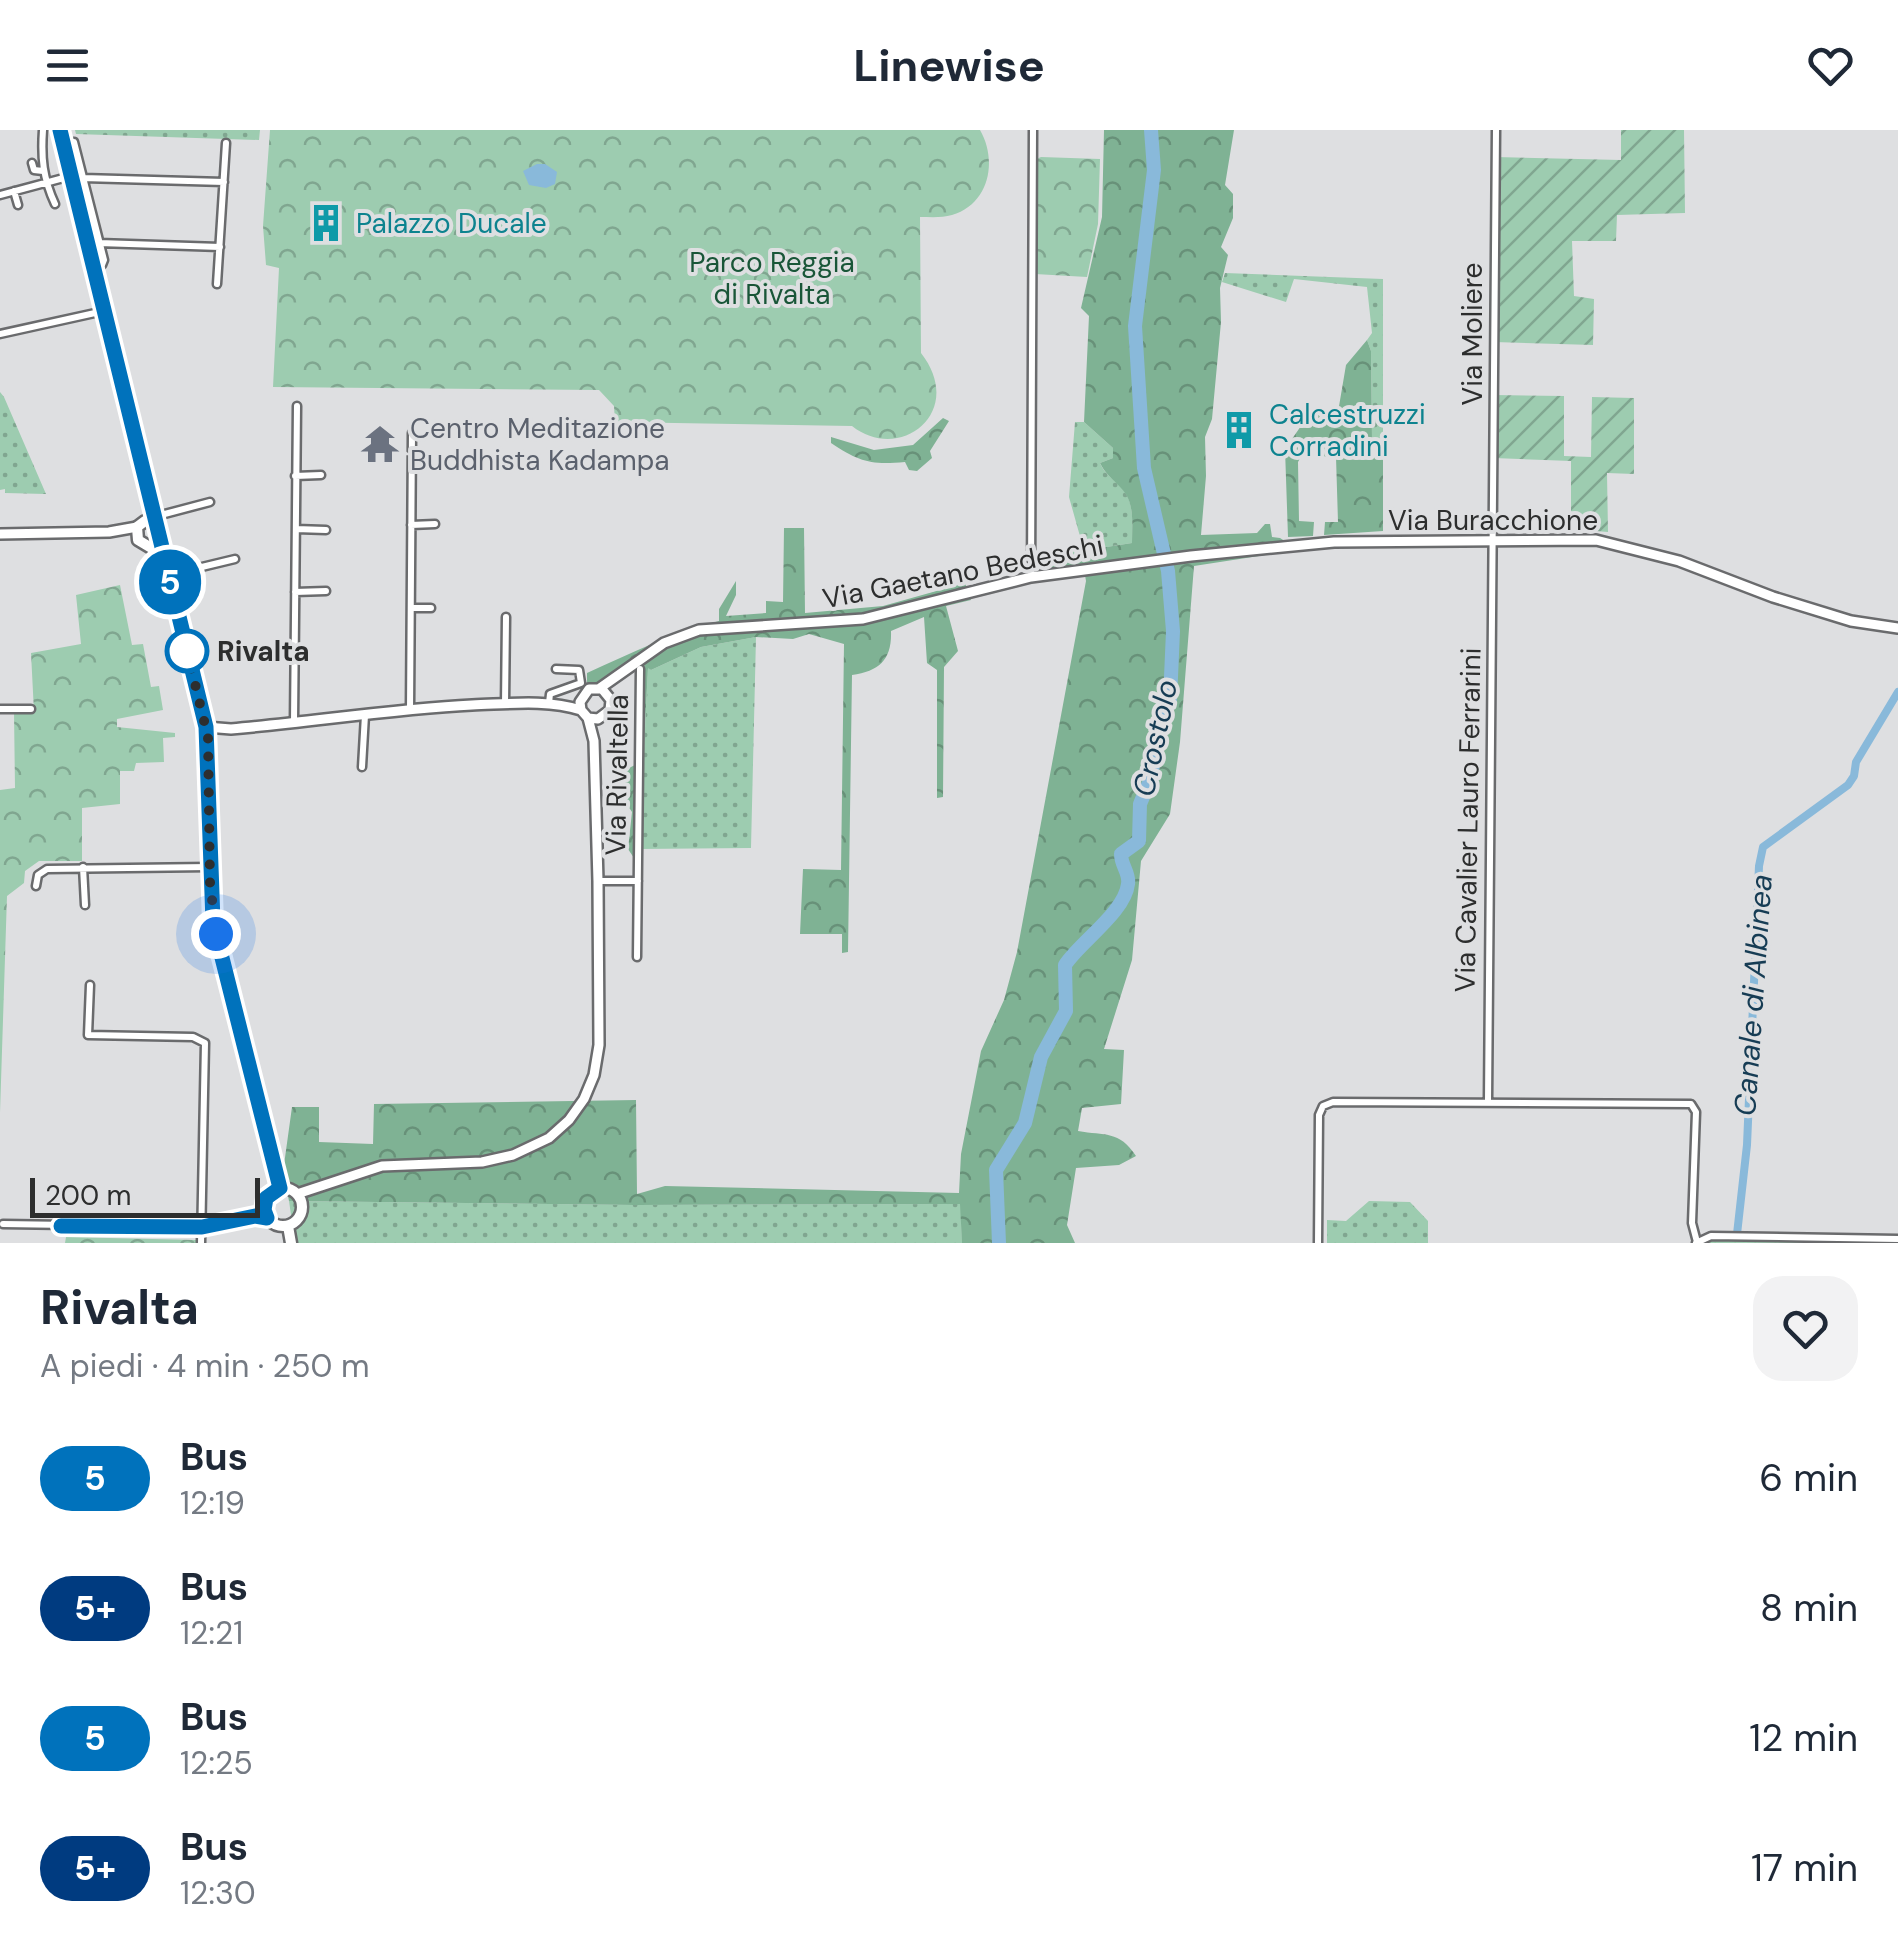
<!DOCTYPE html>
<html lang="it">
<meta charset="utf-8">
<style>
body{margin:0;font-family:"DM Sans",sans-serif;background:#f2f2f3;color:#1f2937;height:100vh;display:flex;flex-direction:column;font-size:38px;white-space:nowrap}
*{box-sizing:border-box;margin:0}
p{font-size:32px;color:#747a83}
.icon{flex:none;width:55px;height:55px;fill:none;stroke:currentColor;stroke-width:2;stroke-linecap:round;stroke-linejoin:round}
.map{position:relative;height:1113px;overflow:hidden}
.details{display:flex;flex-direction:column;background:#fff;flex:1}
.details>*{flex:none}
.badge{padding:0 20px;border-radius:32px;font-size:35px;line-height:65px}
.scale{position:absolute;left:30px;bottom:25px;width:230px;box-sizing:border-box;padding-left:10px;border:5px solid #2d2e2e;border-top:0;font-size:28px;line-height:35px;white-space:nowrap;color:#2d2e2e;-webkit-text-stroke:8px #dedfe1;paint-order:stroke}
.you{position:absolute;width:50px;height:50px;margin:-25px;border:8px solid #fff;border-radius:50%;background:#1a73e8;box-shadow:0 0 0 15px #1a73e833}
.map>.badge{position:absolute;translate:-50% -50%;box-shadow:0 0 0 5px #fff}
.round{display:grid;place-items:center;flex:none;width:105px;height:105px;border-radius:30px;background:#f2f2f3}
.headline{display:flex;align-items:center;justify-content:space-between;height:170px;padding:0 40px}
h1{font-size:48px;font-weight:700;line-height:75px}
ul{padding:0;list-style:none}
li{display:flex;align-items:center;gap:30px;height:130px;padding:0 40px}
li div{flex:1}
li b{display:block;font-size:38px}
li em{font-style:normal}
li .badge{min-width:110px;font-weight:700;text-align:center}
header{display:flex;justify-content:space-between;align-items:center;height:130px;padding:0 40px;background:#fff;font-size:45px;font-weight:700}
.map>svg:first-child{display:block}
</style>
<header><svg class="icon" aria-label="menu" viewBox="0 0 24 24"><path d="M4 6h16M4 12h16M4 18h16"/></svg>Linewise<svg class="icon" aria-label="heart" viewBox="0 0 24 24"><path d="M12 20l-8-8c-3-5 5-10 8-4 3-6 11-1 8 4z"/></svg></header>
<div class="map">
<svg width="1898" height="1113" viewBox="0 0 1898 1113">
<defs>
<pattern id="grass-dots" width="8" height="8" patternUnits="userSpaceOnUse" patternTransform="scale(2.5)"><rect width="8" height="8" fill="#9dccb0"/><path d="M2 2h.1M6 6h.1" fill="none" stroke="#80a690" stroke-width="1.8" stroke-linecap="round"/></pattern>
<pattern id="forest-crowns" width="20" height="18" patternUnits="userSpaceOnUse" patternTransform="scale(2.5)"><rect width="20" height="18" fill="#7fb294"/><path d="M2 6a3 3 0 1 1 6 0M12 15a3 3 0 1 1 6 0" fill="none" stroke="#689179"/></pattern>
<pattern id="park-crowns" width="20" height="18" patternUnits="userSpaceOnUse" patternTransform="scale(2.5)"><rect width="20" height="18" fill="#9dccb0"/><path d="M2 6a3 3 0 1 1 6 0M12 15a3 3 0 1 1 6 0" fill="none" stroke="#80a690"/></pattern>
<pattern id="garden-furrows" width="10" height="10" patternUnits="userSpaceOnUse" patternTransform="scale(2.5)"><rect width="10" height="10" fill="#9dccb0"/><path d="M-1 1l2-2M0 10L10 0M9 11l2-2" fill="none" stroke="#80a690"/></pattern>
</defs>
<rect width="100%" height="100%" fill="#dedfe1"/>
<path fill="url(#grass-dots)" d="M 75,0 L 260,0 L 259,10 L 76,4 Z
M 1225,143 L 1383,149 L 1383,323 L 1372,309 L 1371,221 L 1367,210 L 1372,203 L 1367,157 L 1294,149 L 1286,172 L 1222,152 Z
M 0,262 L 4,267 L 46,364 L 5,363 L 5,359 L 0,360 Z
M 1075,292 L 1084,292 L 1113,318 L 1113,328 L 1100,333 C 1105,345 1114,349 1122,358 C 1135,373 1132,394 1132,413 L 1081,421 L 1031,437 L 1083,417 L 1069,367 Z
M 756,507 L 751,718 L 639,719 L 648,537 L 651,540 L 701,517 Z
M 289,1071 L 635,1075 L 961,1074 L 962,1113 L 295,1113 Z
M 1369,1071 L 1410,1072 L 1428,1091 L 1428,1113 L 1327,1113 L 1327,1090 L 1346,1091 Z
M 1703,1108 L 1898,1109 L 1898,1113 L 1699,1113 Z"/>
<path fill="url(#forest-crowns)" d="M 1104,0 L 1234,0 L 1225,55 L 1233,64 L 1233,88 L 1221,117 L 1228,125 L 1220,158 L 1221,192 L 1212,289 L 1205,307 L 1206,346 L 1201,405 L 1257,403 L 1265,394 L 1270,394 L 1272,407 L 1280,408 L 1291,415 L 1272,424 L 1194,436 L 1180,612 L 1170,684 L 1141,731 L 1132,830 L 1104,919 L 1124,920 L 1121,974 L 1082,978 L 1078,1001 C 1105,1006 1119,1000 1136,1026 L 1119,1035 L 1076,1038 L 1067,1095 L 1075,1113 L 962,1113 L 960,1074 L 635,1075 L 289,1071 L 283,1042 L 292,977 L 319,977 L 319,1012 L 373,1014 L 374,974 L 636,970 L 637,1064 L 665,1056 L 959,1063 L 961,1024 L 981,921 L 1004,870 L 1017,822 L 1086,451 L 1083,434 L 1035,440 L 1031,437 L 1081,421 L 1132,413 C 1132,393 1135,372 1121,358 C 1113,349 1105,344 1100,333 L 1113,328 L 1113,318 L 1084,292 L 1089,186 L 1081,178 L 1102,87 Z
M 1367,210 L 1371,221 L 1372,309 L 1383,323 L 1383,401 L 1324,405 L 1325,392 L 1338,392 L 1336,327 L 1302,325 L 1298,332 L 1299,391 L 1314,392 L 1313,406 L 1288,407 L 1285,319 L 1310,283 L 1337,288 L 1346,235 Z
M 943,288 L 949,291 L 930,321 L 932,328 L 917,341 L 909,340 L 905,332 C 870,335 860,332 831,313 L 831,307 L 874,320 L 913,315 Z
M 784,398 L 804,398 L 805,483 L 883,476 L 965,453 L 971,470 L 946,476 L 958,521 L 944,537 L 943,667 L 937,668 L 937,540 L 927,533 L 924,487 L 891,501 C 892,529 880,541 852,545 L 848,822 L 842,823 L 842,804 L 800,804 L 803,739 L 841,740 L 844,514 L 809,504 L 793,509 L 756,507 L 701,517 L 651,540 L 648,538 L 638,734 L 628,719 L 632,682 L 626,673 L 623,641 L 639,633 L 639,539 L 613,552 L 587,553 L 587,543 C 631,523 672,503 719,491 L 719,479 L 736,451 L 736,465 L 726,486 L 766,483 L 766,471 L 783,472 Z"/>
<path fill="url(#park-crowns)" d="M 270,0 L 980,0 C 998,31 989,74 952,85 C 942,88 931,87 920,87 L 921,223 C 967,282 900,334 852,296 L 615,292 L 614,276 L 599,260 L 273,257 L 279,138 L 266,135 L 263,96 Z
M 1041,27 L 1100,29 L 1098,94 L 1087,147 L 1035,144 L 1034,30 Z
M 120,455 L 132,515 L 143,514 L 151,557 L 159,556 L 163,580 L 117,589 L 117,597 L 175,603 L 175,607 L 163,608 L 164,632 L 136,633 L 134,641 L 120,641 L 120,674 L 82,678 L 82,731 L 39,731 L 25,741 L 24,753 L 7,766 L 0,983 L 0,660 L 15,658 L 14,582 L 34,582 L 31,523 L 81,514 L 76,465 Z
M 66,1107 L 196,1110 L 196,1113 L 65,1113 Z"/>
<path fill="url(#garden-furrows)" d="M 1621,0 L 1684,0 L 1685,83 L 1617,85 L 1616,111 L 1572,111 L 1574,166 L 1594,169 L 1593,215 L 1494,212 L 1495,27 L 1621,30 Z
M 1494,265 L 1564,266 L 1564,326 L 1591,327 L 1592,267 L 1634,268 L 1634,344 L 1607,343 L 1608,402 L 1571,399 L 1571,331 L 1493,328 Z"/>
<path fill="#89b9da" d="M 537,34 L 545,34 L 557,42 L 555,54 L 546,58 L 529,55 L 523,41 Z"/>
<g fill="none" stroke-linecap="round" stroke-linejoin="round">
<path stroke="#89b9da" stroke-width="8" d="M 1737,1104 L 1747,1015 L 1759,736 L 1763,717 L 1848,655 L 1854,646 L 1856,632 L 1898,562"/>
<path stroke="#89b9da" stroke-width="14" d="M 999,1113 L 996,1040 L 1025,993 L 1041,927 L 1066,881 L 1065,835 C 1080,812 1125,782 1128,754 C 1130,743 1121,736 1121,724 L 1139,711 L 1140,674 L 1151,648 L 1158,602 L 1170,570 L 1173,501 L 1168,441 L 1144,338 L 1135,196 L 1154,40 L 1151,0"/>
<g stroke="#6a6b6d" stroke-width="11">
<path id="street" d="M 43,0 C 41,28 43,48 55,74
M 63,12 L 74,12 L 104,130 L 102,135 L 92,138
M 32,33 L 34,40 L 43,41
M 83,48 L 224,52
M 14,61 L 18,75
M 0,65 L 71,46
M 99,113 L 220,117
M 217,154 L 226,13
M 0,204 L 104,181
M 295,346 L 321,345
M 157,386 L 210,372
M 411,395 L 435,394
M 296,399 L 326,400
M 181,442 L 235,429
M 1031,447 L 1033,0
M 295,462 L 326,461
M 411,478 L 431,478
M 549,573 L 550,564 L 581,553 L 579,540 L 556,539
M 505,574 L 506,487
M 0,579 L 31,579
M 410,580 L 412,303
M 294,592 L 297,276
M 362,637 L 365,585
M 83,737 L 85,775
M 598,751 L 638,751
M 36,756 L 38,745 L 47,739 L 210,737
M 637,827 L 640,539
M 90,855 L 88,905 L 193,907 L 205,913 L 201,1113
M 1488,971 L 1496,0
M 3,1094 L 202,1097 L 255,1086 L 267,1088
M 1318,1113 L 1319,985 L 1323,976 L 1333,972 L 1691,974 L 1696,982 L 1692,1093 L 1697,1112
M 1696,1113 L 1711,1106 L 1898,1109"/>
</g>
<g stroke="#6a6b6d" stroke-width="14">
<path id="secondary" d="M 0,404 L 109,402 L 137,397
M 600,558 L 664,513 L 699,500 L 863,489 L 1031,447 L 1191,426 L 1334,412 L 1596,410 L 1679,431 L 1773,467 L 1851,491 L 1898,498
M 206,597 L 231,599 C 312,592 392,579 472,575 C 508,574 546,569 581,580
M 297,1064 L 382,1036 L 482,1032 L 513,1025 L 549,1008 L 569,990 L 584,969 L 594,945 L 599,915 L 598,751 L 594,611 L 588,588 L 581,580 L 580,572 L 589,559 L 602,559 L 611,570 L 610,580 L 598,589 L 588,588"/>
</g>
<g stroke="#6a6b6d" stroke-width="15">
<path id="primary" d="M 60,0 L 204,587 C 218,654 205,724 213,792 L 281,1058
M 145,391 L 137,397 L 138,410 L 158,422 L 165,434
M264 1077a19 19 0 1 1 38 0a19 19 0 1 1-38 0Z
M 288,1096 L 291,1113"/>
</g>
<use href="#street" stroke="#fff" stroke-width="6"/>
<use href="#secondary" stroke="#fff" stroke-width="9"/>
<use href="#primary" stroke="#fff" stroke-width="10"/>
</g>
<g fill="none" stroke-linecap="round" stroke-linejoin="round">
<g stroke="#fff" stroke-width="22">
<path id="line" d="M 60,0 L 206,597 L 213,792 L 280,1058 L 266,1068 L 264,1080 L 267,1088 L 255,1086 L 202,1097 L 61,1096"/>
</g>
<use href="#line" stroke="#0072bc" stroke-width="15"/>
<path stroke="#2d2e2e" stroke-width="10" stroke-dasharray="0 18" d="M 187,521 L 208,607 L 210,752 L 216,804"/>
</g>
<defs>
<g id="building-bare" transform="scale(3)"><path d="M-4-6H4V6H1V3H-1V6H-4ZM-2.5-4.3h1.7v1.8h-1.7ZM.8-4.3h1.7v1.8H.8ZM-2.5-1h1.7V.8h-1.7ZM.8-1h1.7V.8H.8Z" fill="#0f9aa8" stroke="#dedfe1" stroke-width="2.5" paint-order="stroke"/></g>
<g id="temple-bare" transform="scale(3)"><path d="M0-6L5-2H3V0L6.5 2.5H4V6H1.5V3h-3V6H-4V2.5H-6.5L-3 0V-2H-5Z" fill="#6b7280" stroke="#dedfe1" stroke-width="2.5" paint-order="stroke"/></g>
</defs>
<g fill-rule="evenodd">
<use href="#building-bare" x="326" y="93"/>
<use href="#building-bare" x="1239" y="300"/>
<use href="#temple-bare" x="380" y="314"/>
</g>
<circle fill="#fff" stroke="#0072bc" stroke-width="5" cx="187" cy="521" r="20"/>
<g text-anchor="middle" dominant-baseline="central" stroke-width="8" stroke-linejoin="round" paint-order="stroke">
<g font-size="28" fill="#0d838f" stroke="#dedfe1" text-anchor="start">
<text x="356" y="93">Palazzo Ducale</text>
<text x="1269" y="284">Calcestruzzi<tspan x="1269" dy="32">Corradini</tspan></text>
</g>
<g font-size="28" fill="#195638" stroke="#dedfe1">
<text x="772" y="132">Parco Reggia<tspan x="772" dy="32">di Rivalta</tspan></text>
</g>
<g font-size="28" fill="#2d2e2e" stroke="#dedfe1">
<text transform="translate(1472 204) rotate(-90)">Via Moliere</text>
<text x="1493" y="390">Via Buracchione</text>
<text transform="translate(963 442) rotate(-11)">Via Gaetano Bedeschi</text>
<text transform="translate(617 645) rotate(-89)">Via Rivaltella</text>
<text transform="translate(1468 690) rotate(-89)">Via Cavalier Lauro Ferrarini</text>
</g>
<g font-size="28" fill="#5b616d" stroke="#dedfe1" text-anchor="start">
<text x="410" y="298">Centro Meditazione<tspan x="410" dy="32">Buddhista Kadampa</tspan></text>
</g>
<g font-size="28" font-weight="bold" fill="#2d2e2e" stroke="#dedfe1" text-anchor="start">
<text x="217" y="521">Rivalta</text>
</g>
<g font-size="30" font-style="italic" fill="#163c54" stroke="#dedfe1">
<text transform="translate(1155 608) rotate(-78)">Crostolo</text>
<text transform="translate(1753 865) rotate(-86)">Canale di Albinea</text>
</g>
</g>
</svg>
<div class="scale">200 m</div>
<div class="you" style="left:216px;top:804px"></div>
<b class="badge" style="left:170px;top:452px;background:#0072bc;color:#fff">5</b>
</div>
<section class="details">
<div class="headline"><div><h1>Rivalta</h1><p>A piedi · 4 min · 250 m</p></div><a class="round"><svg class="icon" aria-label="heart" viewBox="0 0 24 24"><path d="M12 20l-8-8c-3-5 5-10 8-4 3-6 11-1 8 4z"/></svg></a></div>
<ul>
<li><span class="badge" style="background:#0072bc;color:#fff">5</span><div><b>Bus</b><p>12:19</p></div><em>6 min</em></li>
<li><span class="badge" style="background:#003b80;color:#fff">5+</span><div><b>Bus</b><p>12:21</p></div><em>8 min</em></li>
<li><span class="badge" style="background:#0072bc;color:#fff">5</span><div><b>Bus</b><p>12:25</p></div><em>12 min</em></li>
<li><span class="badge" style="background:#003b80;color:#fff">5+</span><div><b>Bus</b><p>12:30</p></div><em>17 min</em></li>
</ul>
</section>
